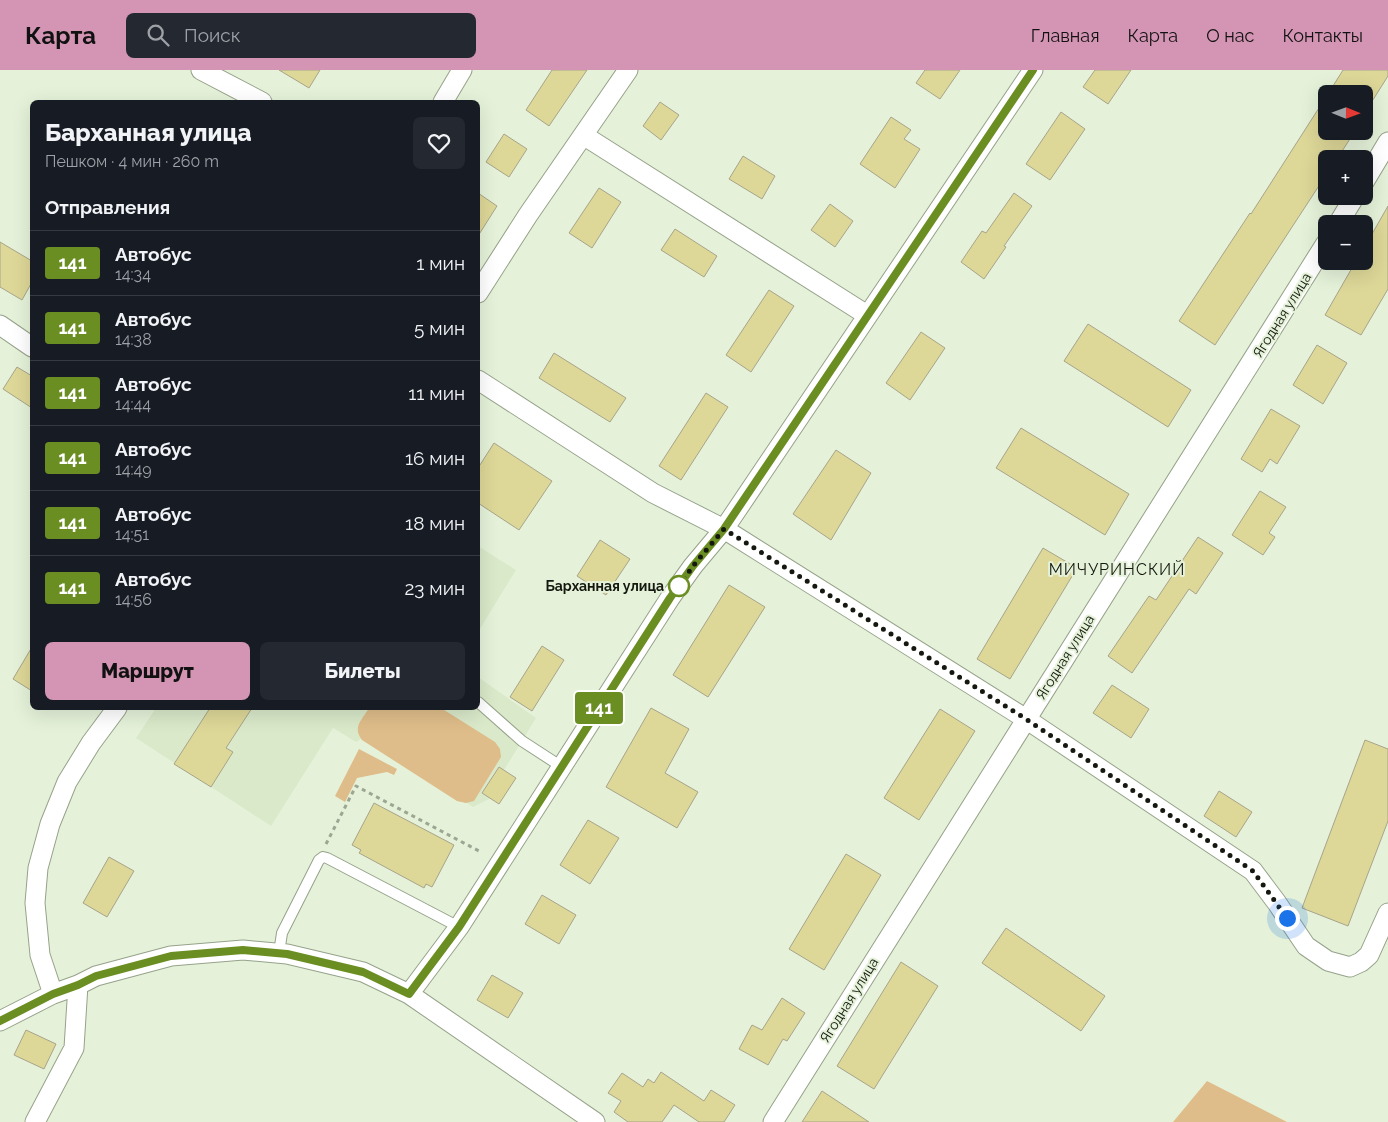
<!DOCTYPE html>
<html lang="ru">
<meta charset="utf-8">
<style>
body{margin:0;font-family:Raleway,sans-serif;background:#242831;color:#f1f3f6;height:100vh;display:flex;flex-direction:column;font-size:19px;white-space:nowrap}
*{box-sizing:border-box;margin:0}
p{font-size:16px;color:#9ea1a6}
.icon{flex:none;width:28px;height:28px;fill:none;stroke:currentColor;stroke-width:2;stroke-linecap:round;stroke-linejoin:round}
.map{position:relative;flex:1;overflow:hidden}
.drawer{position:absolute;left:30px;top:30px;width:450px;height:610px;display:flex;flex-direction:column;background:#171b24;border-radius:8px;box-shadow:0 5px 20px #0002}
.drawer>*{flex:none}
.badge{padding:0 10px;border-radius:4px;font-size:18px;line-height:32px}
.needle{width:32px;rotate:91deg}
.controls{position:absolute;left:1318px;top:15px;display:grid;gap:10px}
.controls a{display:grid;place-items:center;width:55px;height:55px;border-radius:8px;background:#171b24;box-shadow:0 5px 20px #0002;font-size:25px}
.you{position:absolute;width:25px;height:25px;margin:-12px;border:4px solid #fff;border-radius:50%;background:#1a73e8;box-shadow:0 0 0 8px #1a73e833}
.map>.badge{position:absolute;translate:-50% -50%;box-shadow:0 0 0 2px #fff}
h2{padding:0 15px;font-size:19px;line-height:45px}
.round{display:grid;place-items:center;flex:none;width:52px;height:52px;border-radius:8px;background:#242831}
.headline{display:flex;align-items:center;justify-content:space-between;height:85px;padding:0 15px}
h1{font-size:24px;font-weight:800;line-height:38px}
.cta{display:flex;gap:10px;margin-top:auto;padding:10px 15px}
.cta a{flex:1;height:58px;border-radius:8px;background:#d395b3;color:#111;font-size:20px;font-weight:800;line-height:58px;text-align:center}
.cta a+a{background:#242831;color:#f1f3f6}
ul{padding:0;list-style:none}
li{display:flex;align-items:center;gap:15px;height:65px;padding:0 15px;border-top:1px solid #363941}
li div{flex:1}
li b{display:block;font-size:19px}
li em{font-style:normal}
li .badge{min-width:55px;font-weight:700;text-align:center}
header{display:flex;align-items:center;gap:30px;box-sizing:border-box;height:70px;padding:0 25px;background:#d395b3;color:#111}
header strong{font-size:24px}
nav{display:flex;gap:28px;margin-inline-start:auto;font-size:18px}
.search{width:350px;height:45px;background:#242831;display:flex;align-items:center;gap:12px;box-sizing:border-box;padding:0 18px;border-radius:8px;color:#9ea1a6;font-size:19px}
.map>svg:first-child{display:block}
</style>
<header>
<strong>Карта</strong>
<div class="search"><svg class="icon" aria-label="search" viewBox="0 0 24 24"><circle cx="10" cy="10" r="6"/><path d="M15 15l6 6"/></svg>Поиск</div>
<nav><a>Главная</a><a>Карта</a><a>О нас</a><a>Контакты</a></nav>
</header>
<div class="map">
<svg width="1388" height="1052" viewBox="0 0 1388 1052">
<rect width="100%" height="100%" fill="#e5f2d9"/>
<path fill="#d9e9c9" d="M 478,476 L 516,500 L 478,562 Z
M 478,607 L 536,648 L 504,700 L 499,697 L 482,723 L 491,728 L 473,737 L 467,733 L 457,731 L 361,669 L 356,672 L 333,658 L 271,756 L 136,668 L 156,638 L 478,638 Z"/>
<path fill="#dfbd8a" d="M 369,638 L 441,638 L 495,672 L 500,679 L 501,687 L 474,731 L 466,733 L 457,731 L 362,670 C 352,657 362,650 369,638 Z
M 359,679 L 397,699 L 394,705 L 387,702 L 357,708 L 345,732 L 335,726 Z
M 1207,1011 L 1287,1052 L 1173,1052 Z"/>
<path fill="#ddd798" stroke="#a7a48b" d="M 279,0 L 320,0 L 309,18 Z
M 552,0 L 587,0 L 549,56 L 526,40 Z
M 925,0 L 960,0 L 940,29 L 916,13 Z
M 1095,0 L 1131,0 L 1108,34 L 1083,17 Z
M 1343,0 L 1388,0 L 1388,6 L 1364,44 L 1364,24 L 1328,24 Z
M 1326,27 L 1326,61 L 1355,61 L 1337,89 L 1326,89 L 1326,105 L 1215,275 L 1179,251 L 1250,143 L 1251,144 Z
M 660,32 L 679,45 L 661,70 L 643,56 Z
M 1061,42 L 1085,59 L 1050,110 L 1026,94 Z
M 891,47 L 911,60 L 904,69 L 920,79 L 895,118 L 860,94 Z
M 504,64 L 527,79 L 509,107 L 486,92 Z
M 743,86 L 775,106 L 762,129 L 729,109 Z
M 599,118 L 621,132 L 592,178 L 569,163 Z
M 478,123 L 497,136 L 478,166 Z
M 1014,123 L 1032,136 L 1004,176 L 1006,177 L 984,209 L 961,192 L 982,161 L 986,163 Z
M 830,134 L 853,151 L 835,177 L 811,160 Z
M 1388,136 L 1388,219 L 1361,265 L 1325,245 L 1356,191 L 1364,191 L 1364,178 Z
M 675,159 L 717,186 L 704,207 L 661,180 Z
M 0,172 L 32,191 L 32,212 L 22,230 L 0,217 Z
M 769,220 L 794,236 L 751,302 L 726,285 Z
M 1088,254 L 1191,320 L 1168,357 L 1064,291 Z
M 921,262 L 945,278 L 910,330 L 886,313 Z
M 1317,275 L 1347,293 L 1323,334 L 1293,315 Z
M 554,283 L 626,328 L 610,352 L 539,308 Z
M 17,297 L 32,306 L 32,338 L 3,319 Z
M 706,323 L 728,337 L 681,410 L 659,396 Z
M 1271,339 L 1300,356 L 1277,394 L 1270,389 L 1262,402 L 1241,389 Z
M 1021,358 L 1129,424 L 1105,465 L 996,398 Z
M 494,373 L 552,411 L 519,460 L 478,433 L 478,398 Z
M 836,380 L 871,403 L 831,470 L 793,444 Z
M 1260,421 L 1286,437 L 1269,463 L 1275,467 L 1263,485 L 1232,465 Z
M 1198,467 L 1223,483 L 1196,524 L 1189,519 L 1132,603 L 1108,586 L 1149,526 L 1156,530 Z
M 600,470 L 630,489 L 606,525 L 577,506 Z
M 1043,478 L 1077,498 L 1010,609 L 977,589 Z
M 729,515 L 765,537 L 708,627 L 673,605 Z
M 542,576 L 564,590 L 532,641 L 510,627 Z
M 32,577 L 32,621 L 13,609 Z
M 1112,615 L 1149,639 L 1131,668 L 1093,643 Z
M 210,638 L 252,638 L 226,678 L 233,682 L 211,717 L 174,694 Z
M 651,638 L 689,659 L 665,703 L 698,722 L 677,758 L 606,717 Z
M 940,639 L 975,661 L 919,750 L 884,728 Z
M 1365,670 L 1388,679 L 1388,751 L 1348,856 L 1302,838 Z
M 499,697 L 516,708 L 499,734 L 482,723 Z
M 1219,721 L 1252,742 L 1236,767 L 1204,746 Z
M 374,733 L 454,775 L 432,817 L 426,814 L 424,818 L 359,783 L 361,780 L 352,775 Z
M 588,750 L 619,768 L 590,814 L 560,795 Z
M 846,784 L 881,805 L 824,900 L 789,879 Z
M 109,787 L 134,801 L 107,847 L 83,833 Z
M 542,825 L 576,845 L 559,874 L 525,854 Z
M 1006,858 L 1105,926 L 1081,961 L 982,893 Z
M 901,892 L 938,916 L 874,1019 L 837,996 Z
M 492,905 L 523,923 L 508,948 L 477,930 Z
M 782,928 L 805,943 L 787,971 L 783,969 L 768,995 L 739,979 L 752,955 L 762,960 Z
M 26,960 L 56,974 L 44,999 L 14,985 Z
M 661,1002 L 704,1031 L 711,1020 L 735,1035 L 724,1052 L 699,1052 L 674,1035 L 662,1052 L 628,1052 L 614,1042 L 621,1031 L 608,1023 L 622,1003 L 643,1017 L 648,1009 L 654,1013 Z
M 822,1021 L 869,1052 L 802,1052 Z"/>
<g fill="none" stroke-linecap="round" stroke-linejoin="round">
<g stroke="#96a28a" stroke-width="12">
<path id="lane" d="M 478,632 L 522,671 L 562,697
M 279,883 L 282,863 L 319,790 L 323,787 L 327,788 L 459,857"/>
</g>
<g stroke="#96a28a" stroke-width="21">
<path id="street" d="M 201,0 L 262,32
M 443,32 L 462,0
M 583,65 L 867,245
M 1364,112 L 1388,72
M 1338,154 L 1355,126
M 478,223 L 528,145 L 628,0
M 0,255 L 32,277
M 478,310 L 653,423 L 724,459 L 1026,649 L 1253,801 L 1277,833 L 1306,876 L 1328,891 L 1350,897 L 1361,892 L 1369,885 L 1388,843
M 53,924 L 40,885 L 35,833 L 38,798 L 50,754 L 67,712 L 91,673 L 117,638
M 409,924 L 459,857 L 670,528 L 693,496 L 724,459 L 1033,0
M 0,951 L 53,924 L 78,915 L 96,906 L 171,886 L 243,880 L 287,884 L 363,902 L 409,924 L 595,1052
M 35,1052 L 74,978 L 78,915
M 773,1052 L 1326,173"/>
</g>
<path stroke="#9ca693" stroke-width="3" stroke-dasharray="4 4" stroke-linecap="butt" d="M 326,774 L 356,716 L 479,781"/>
<use href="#lane" stroke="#fff" stroke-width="10"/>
<use href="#street" stroke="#fff" stroke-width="19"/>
</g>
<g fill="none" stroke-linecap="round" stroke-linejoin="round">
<g stroke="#fff" stroke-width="11">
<path id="line" d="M 0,951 L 53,924 L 78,915 L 96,906 L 171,886 L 243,880 L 287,884 L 363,902 L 409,924 L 459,857 L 670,528 L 693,496 L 724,459 L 1033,0"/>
</g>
<use href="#line" stroke="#6b8e23" stroke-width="8"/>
<path stroke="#14180f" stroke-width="5" stroke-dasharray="0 9" d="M 679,516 L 693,496 L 724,459 L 1026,649 L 1253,801 L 1287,848"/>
</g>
<circle fill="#fff" stroke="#6b8e23" stroke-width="2.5" cx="679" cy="516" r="10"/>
<g text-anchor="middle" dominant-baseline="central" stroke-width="4" stroke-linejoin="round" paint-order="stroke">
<g font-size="14" fill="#14180f" stroke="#e5f2d9">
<text transform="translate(1282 245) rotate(-58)">Ягодная улица</text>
<text transform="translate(1065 587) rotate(-58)">Ягодная улица</text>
<text transform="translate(849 930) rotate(-58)">Ягодная улица</text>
</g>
<g font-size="14" font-weight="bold" fill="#14180f" stroke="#e5f2d9" text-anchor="end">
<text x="664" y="516">Барханная улица</text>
</g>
<g font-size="16" letter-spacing="1" fill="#14180f" stroke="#e5f2d9">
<text x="1117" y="499">МИЧУРИНСКИЙ</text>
</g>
</g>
</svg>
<div class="controls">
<a><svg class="needle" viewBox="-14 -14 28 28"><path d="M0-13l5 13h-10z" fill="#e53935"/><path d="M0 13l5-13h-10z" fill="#9ea1a6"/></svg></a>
<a>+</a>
<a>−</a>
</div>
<div class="you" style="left:1287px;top:848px"></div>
<b class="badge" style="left:599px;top:638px;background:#6b8e23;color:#fff">141</b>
<section class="drawer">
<div class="headline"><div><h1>Барханная улица</h1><p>Пешком · 4 мин · 260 m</p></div><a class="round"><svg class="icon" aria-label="heart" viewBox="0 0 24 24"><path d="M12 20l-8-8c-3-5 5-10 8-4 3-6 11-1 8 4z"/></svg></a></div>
<h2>Отправления</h2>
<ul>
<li><span class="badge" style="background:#6b8e23;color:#fff">141</span><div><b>Автобус</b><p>14:34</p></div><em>1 мин</em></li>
<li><span class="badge" style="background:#6b8e23;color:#fff">141</span><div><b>Автобус</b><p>14:38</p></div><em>5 мин</em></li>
<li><span class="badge" style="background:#6b8e23;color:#fff">141</span><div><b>Автобус</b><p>14:44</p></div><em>11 мин</em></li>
<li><span class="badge" style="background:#6b8e23;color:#fff">141</span><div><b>Автобус</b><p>14:49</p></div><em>16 мин</em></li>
<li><span class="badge" style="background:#6b8e23;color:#fff">141</span><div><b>Автобус</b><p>14:51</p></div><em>18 мин</em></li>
<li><span class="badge" style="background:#6b8e23;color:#fff">141</span><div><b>Автобус</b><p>14:56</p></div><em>23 мин</em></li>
</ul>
<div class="cta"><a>Маршрут</a><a>Билеты</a></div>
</section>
</div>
